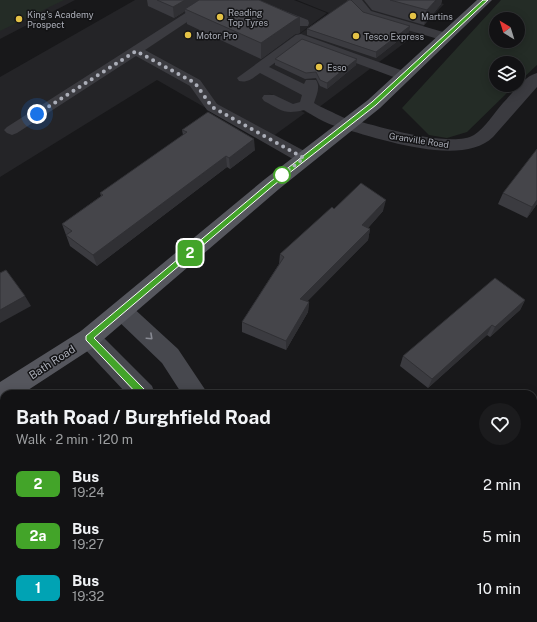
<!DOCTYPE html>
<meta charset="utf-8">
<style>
body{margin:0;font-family:"Public Sans",sans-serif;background:#1b1b1d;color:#f1f3f6;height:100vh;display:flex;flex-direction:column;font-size:15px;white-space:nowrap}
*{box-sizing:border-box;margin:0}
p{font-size:13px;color:#9c9ea0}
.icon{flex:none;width:22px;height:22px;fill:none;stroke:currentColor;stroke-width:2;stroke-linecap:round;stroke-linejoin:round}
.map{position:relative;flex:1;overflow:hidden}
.drawer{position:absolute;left:0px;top:390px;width:537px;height:232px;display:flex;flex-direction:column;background:#121214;border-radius:12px 12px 0 0;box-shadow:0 2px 10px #0003,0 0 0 1px #313234}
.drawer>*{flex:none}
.badge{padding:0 8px;border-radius:6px;font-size:14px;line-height:26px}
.needle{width:26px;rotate:322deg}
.tools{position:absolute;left:489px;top:12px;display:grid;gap:8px}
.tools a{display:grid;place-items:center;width:36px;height:36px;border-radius:50%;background:#121214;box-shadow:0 2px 10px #0003,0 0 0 1px #313234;font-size:20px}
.you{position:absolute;width:20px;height:20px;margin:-10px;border:3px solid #fff;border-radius:50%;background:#1a73e8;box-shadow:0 0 0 6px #1a73e833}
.map>.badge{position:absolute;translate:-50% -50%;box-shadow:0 0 0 2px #fff}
.round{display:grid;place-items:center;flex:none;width:42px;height:42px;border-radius:21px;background:#1b1b1d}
.overview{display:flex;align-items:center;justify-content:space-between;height:68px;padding:0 16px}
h1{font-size:19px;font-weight:700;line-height:30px}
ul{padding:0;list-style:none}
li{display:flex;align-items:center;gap:12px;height:52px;padding:0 16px}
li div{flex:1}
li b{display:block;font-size:15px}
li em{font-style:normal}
li .badge{min-width:44px;font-weight:700;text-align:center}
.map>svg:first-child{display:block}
</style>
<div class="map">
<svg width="537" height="622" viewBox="0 0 537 622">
<rect width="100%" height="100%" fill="#18181a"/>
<path fill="#242427" d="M 0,0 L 75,0 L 0,39 Z
M 135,0 L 294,0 L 327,13 L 283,46 L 329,13 L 297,0 L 429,0 L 444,4 L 415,35 L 310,114 L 267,92 L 305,113 L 265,142 L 157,80 L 0,177 L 0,77 Z"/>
<path fill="#242c26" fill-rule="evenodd" d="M 0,0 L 64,0 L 0,31 Z
M 501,0 L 537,0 L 537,65 L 518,83 L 518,63 L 496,63 L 496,85 L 515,85 L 467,132 L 447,138 L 429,135 L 402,108 ZM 496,19 L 518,19 L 518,41 L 496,41 Z"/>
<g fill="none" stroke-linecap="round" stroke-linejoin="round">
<path fill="#3b3b40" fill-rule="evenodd" d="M 206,0 L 220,0 L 145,50 L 200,80 L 217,104 L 310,154 L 312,158 L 310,162 L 304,163 L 298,162 L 207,110 L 190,86 L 136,56 L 17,133 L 12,135 L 7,133 L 4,130 L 7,127 Z
M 240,0 L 257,0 L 308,20 L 309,23 L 308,26 L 298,26 L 242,3 Z
M 347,0 L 362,0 L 371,11 L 450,34 L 452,37 L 445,41 L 363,17 Z
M 301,34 L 409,73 L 411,76 L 409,79 L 399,79 L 302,43 L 269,67 L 304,84 L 306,80 L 316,80 C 321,87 316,96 314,103 C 321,108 352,120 354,124 L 352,127 C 337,131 317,118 304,110 C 284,115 281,110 264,101 L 262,98 L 264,95 L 274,95 L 293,104 L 300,102 L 302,95 L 260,73 C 253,78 248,83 239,81 L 237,78 L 296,35 Z"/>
<path fill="#3b3b40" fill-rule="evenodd" d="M 537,73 L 537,87 L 493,137 C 462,168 377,138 341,128 L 338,124 L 341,120 L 347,118 C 373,125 451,149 474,135 C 485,128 494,113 503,103 C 512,94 524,76 537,73 Z
M 537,416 L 537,452 L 533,450 L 533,417 Z"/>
<path fill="#47484e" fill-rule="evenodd" d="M 122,302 L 130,305 L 178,349 L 208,394 L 182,394 L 162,363 L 114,317 L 111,311 L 114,305 Z
M 89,329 L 97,331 L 152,386 L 155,394 L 127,394 L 81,345 L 78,338 L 81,331 Z
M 321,618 L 352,618 L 354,622 L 323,622 Z"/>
<path fill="#55565d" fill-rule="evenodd" d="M 477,0 L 492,0 L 380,108 L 279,189 L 97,345 L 22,394 L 4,394 L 4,404 L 0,406 L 0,382 L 81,331 L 265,179 L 368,100 Z"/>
</g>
<path fill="#3b3b40" d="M 147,0 L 259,0 L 300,18 L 300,33 L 295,34 L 261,59 L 187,24 L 185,11 L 174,18 L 148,6 Z
M 364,0 L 442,0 L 441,4 L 424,25 L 372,10 Z
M 363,12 L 409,32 L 376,58 L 307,35 L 307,29 Z
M 275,59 L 356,65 L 327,89 L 320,86 L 316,78 L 305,79 L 275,65 Z
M 182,130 L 255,150 L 230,169 L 227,167 L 97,266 L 70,246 L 62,224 L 101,196 L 100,193 L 183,135 Z
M 503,193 L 537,204 L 527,218 L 498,204 Z
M 334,209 L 383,211 L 368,228 L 370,229 L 368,240 L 307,301 L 309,302 L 308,312 L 286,350 L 242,332 L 242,322 L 279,264 L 280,254 Z
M 525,300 L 520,310 L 490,337 L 487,335 L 428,388 L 400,366 L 403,356 Z
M 533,528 L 537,531 L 537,593 L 533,596 Z"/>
<path fill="#303034" d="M 185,0 L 203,0 L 185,9 L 185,11 L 174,18 L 173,7 Z
M 436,0 L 442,0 L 441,4 L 424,25 L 427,10 Z
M 300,18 L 300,33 L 295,34 L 261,59 L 261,43 L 296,19 Z
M 410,26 L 409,32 L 376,58 L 376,52 Z
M 357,59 L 356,65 L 327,89 L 327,83 Z
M 254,139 L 255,150 L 230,169 L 229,158 Z
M 226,156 L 227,167 L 97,266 L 93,255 Z
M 386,200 L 383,211 L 361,236 L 362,225 Z
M 537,200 L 537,204 L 527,218 L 532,207 Z
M 370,229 L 368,240 L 300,309 L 300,299 Z
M 25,296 L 31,306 L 0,323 L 0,310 Z
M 525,300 L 520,310 L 490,337 L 495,327 Z
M 309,302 L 308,312 L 286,350 L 286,341 Z
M 492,325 L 487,335 L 428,388 L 432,379 Z
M 4,554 L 4,571 L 0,574 L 0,556 Z"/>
<path fill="#45454a" stroke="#303034" d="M 157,0 L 185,0 L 173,7 Z
M 199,0 L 259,0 L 300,18 L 296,19 L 261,43 L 185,9 Z
M 349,0 L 351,0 L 363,12 L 410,26 L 376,52 L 307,29 Z
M 390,0 L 436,0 L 427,10 Z
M 302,39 L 357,59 L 327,83 L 320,80 L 316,72 L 306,73 L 275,59 Z
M 208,112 L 254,139 L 229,158 L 226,156 L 93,255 L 66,235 L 72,231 L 62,224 L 103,195 L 100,193 L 187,132 L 182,130 Z
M 537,149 L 537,200 L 532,207 L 503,193 Z
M 361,183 L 386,200 L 362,225 L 370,229 L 300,299 L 309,302 L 286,341 L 242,322 L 284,257 L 280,254 L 332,207 L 334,209 Z
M 6,270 L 25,296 L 0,310 L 0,273 Z
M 495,278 L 525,300 L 495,327 L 492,325 L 432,379 L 403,356 Z
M 4,488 L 4,554 L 0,556 L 0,490 Z
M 533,528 L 537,531 L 537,593 L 533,589 Z
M 120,618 L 198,618 L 201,622 L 122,622 Z"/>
<defs><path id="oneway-chevron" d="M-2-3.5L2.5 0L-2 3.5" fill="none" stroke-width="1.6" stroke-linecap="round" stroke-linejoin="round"/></defs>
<use stroke="#888a93" href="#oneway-chevron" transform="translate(150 337) rotate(43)"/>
<path fill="#43a429" stroke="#fff" d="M 483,0 L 488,0 L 376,105 L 274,185 L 94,338 L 146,391 L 146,397 L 140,397 L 86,340 L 86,336 L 270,182 L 372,102 Z"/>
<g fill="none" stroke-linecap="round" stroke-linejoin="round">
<path stroke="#abaeb8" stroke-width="4" stroke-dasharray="0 7.2" d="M 37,114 L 136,51 L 195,83 L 212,107 L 304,158 L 282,175"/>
</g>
<g fill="#e4c246" stroke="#131315" stroke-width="1.5">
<circle cx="413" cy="16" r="4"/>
<circle cx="220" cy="17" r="4"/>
<circle cx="19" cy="19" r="4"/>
<circle cx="188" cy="35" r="4"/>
<circle cx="356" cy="36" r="4"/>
<circle cx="319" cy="67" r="4"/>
</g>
<circle fill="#fff" stroke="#43a429" stroke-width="2" cx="282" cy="175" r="8"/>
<g text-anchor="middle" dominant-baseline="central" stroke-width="3" stroke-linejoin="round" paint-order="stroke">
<g font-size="9" fill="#abaeb8" stroke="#131315" text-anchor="start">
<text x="228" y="12">Reading<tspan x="228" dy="10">Top Tyres</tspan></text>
<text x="27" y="14">King's Academy<tspan x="27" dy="10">Prospect</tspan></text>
<text x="421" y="16">Martins</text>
<text x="196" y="35">Motor Pro</text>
<text x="364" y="36">Tesco Express</text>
<text x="327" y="67">Esso</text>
</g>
<g font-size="9" fill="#abaeb8" stroke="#131315">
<text transform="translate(419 140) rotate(9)">Granville Road</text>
</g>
<g font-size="11" fill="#abaeb8" stroke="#131315">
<text transform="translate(52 362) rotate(-33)">Bath Road</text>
</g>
</g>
</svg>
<div class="tools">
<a><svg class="needle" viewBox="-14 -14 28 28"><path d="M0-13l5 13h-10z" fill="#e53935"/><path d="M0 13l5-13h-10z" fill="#9c9ea0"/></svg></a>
<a><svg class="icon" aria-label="layers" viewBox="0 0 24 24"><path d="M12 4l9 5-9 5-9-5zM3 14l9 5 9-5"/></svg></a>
</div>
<div class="you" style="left:37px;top:114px"></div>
<b class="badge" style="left:190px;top:253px;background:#43a429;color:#fff">2</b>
<section class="drawer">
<div class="overview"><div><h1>Bath Road / Burghfield Road</h1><p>Walk · 2 min · 120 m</p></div><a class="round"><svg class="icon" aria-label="heart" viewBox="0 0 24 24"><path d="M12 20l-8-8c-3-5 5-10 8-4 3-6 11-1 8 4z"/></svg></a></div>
<ul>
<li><span class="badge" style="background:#43a429;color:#fff">2</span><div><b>Bus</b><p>19:24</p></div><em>2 min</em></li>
<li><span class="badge" style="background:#43a429;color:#fff">2a</span><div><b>Bus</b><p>19:27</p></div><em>5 min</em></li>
<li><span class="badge" style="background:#00a3b4;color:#fff">1</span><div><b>Bus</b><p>19:32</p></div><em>10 min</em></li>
</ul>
</section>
</div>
